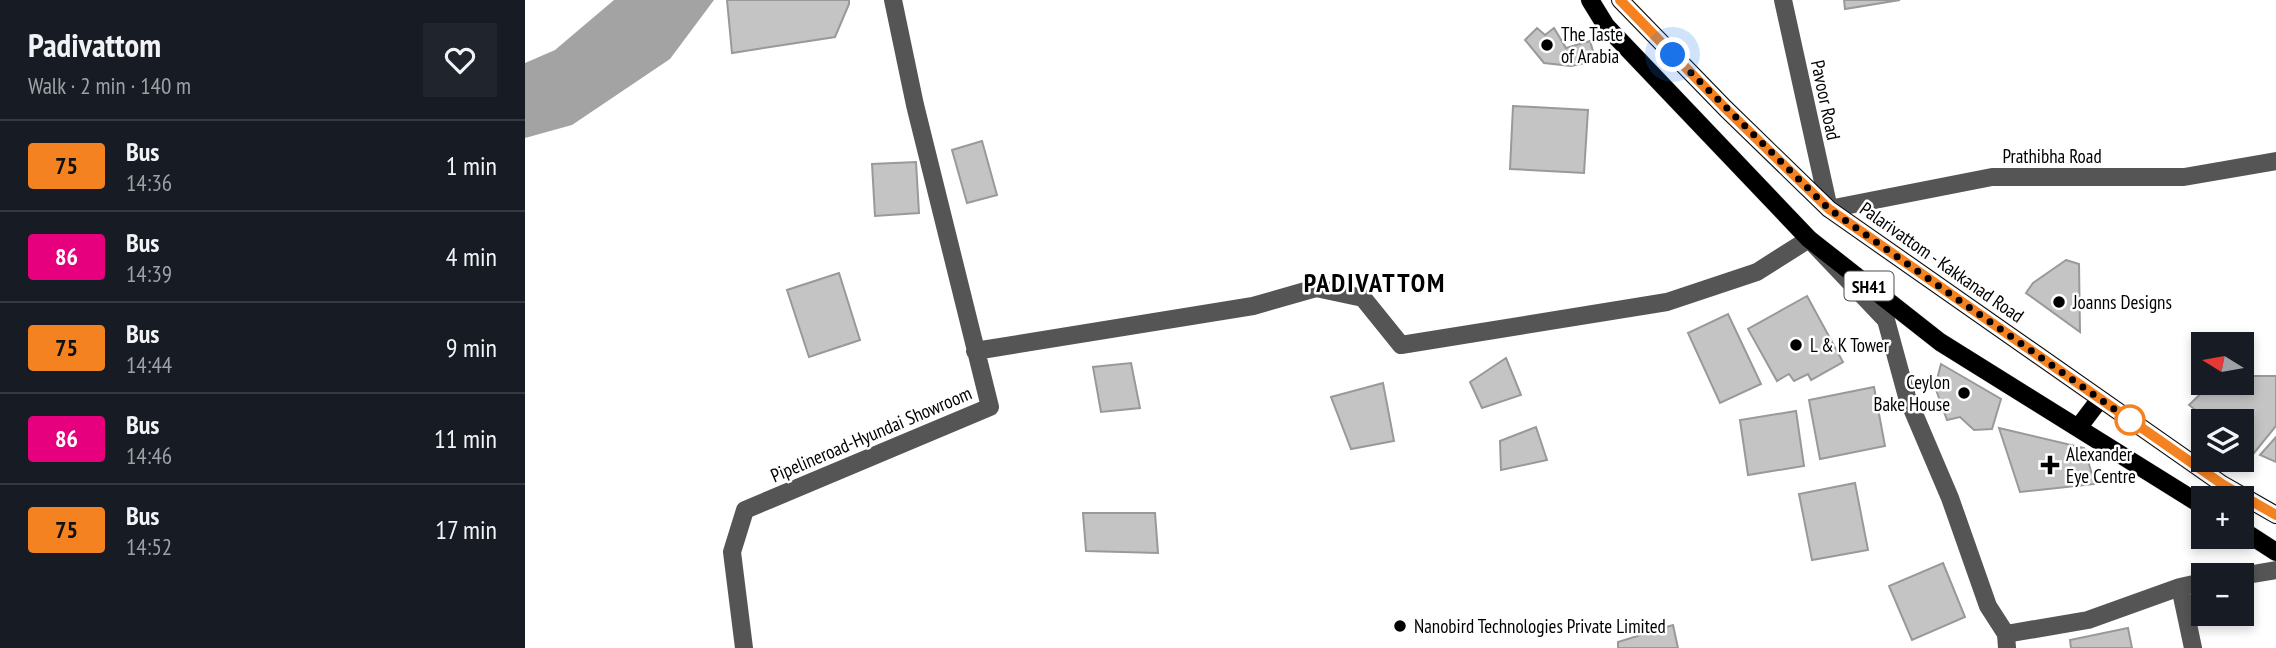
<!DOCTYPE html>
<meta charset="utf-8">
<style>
body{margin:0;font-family:"PT Sans Narrow",sans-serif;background:#20242c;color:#f1f3f6;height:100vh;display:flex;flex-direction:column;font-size:26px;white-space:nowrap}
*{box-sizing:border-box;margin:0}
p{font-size:23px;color:#9ea1a6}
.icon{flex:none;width:38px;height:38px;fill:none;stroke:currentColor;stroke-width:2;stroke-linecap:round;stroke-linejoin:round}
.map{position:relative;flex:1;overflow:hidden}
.side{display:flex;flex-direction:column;background:#171b24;width:525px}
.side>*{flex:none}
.badge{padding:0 14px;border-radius:5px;font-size:24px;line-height:46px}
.needle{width:46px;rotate:281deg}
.buttons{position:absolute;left:1666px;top:332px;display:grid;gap:14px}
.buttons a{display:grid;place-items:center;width:63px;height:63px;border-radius:0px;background:#171b24;box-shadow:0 4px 10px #0003;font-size:35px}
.you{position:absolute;width:35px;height:35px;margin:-18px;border:5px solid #fff;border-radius:50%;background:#1a73e8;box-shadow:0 0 0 10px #1a73e833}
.map>.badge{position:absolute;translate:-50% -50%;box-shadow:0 0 0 4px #fff}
.round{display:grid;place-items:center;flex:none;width:74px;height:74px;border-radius:0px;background:#20242c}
.overview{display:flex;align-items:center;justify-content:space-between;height:119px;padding:0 28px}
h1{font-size:33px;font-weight:700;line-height:52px}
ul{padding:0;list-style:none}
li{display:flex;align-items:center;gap:21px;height:91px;padding:0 28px;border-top:2px solid #363941}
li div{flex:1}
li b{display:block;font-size:26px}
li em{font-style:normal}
li .badge{min-width:77px;font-weight:700;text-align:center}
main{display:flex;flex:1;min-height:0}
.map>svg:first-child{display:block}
</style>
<main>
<section class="side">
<div class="overview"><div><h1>Padivattom</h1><p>Walk · 2 min · 140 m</p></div><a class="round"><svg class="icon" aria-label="heart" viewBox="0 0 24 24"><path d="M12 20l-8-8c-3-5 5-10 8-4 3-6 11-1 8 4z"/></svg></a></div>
<ul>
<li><span class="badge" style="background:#f58220;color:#111">75</span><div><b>Bus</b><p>14:36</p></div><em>1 min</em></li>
<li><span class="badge" style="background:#e6007e;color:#fff">86</span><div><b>Bus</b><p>14:39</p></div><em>4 min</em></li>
<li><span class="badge" style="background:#f58220;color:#111">75</span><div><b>Bus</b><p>14:44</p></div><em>9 min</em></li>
<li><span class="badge" style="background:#e6007e;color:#fff">86</span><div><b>Bus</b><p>14:46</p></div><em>11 min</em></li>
<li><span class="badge" style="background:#f58220;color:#111">75</span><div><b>Bus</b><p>14:52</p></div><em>17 min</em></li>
</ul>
</section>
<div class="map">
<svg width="1751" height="648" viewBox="0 0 1751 648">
<rect width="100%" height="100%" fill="#fff"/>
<path fill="#a3a3a3" d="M 89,0 L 189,0 L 145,59 L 47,125 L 0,138 L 0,63 L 30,50 Z"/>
<path fill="#c4c4c4" stroke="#999" stroke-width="2" d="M 202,0 L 324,0 L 324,4 L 310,37 L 207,53 Z
M 1319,0 L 1375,0 L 1320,9 Z
M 1012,28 L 1020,35 L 1029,28 L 1041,48 L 1065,41 L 1071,61 L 1046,66 L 1019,63 L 1000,40 Z
M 988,106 L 1063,110 L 1059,173 L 985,169 Z
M 457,141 L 472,195 L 442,203 L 427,150 Z
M 391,162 L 394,213 L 350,216 L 347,164 Z
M 1541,260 L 1554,264 L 1555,332 L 1501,293 L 1508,283 Z
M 314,273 L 335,340 L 284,357 L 262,290 Z
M 1282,296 L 1318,362 L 1286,380 L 1283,374 L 1269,381 L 1264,374 L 1252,381 L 1223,329 Z
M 1203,314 L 1236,384 L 1195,403 L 1163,333 Z
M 981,358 L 996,395 L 957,408 L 945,382 Z
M 606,363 L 615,408 L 576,412 L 568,367 Z
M 1416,364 L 1476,399 L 1467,429 L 1449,430 L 1435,417 L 1422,420 L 1410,387 Z
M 1717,376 L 1751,376 L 1751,426 L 1729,453 L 1717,444 L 1717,422 L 1686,422 L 1664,405 L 1687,383 L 1717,383 Z
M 858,383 L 869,441 L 826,449 L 806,397 Z
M 1349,387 L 1360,446 L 1295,459 L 1284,400 Z
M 1271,411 L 1279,466 L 1223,475 L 1215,420 Z
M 1011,427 L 1022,460 L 976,470 L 975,441 Z
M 1474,428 L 1559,448 L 1570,484 L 1495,492 Z
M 1751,437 L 1751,462 L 1735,455 Z
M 1330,483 L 1343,550 L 1287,560 L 1274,494 Z
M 558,513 L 630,513 L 633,553 L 561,551 Z
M 1418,563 L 1440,617 L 1387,640 L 1364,586 Z
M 1148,625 L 1153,648 L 1093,648 L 1093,642 Z
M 1603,628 L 1607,648 L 1546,648 L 1545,640 Z"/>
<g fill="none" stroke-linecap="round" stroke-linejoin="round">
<g stroke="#dbdbdb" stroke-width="19">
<path id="major" d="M 1065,0 L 1081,26 L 1284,239 L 1415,342 L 1678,506
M 1095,0 L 1201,109 L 1304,209 L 1697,484 L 1751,515
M 1553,428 L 1575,399
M 1717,530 L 1751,552"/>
</g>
<path stroke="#555" stroke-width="18" d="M 1258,0 L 1304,209 L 1467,177 L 1659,177 L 1751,161
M 450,351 L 728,306 L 791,288 L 838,298 L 876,345 L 1142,302 L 1232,272 L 1284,239 L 1361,320 L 1382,397 L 1425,498 L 1463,606 L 1481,634 L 1482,648
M 1716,576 L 1751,570
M 1655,587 L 1668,648
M 1481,634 L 1563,620 L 1655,587 L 1678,582
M 219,648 L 207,552 L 220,510 L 465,407 L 390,105 L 368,0"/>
<use href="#major" stroke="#000" stroke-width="18"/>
</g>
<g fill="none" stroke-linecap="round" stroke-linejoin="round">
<g stroke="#fff" stroke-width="16">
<path id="line" d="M 1095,0 L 1201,109 L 1304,209 L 1697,484 L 1751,515"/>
</g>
<use href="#line" stroke="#f58220" stroke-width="10"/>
<path stroke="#000" stroke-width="7" stroke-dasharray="0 12.6" d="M 1148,55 L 1304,209 L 1605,420"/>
</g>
<g fill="#000" stroke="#fff" stroke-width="2.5">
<circle cx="1022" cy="45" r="7"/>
<circle cx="1534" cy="302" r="7"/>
<circle cx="1271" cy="345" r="7"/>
<circle cx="1439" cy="393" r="7"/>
<path d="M1521.5 454.5h7v7h7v7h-7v7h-7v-7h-7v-7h7z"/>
<circle cx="875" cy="626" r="7"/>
</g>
<circle fill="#fff" stroke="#f58220" stroke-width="3.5" cx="1605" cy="420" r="14"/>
<g text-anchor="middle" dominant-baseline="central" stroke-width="5" stroke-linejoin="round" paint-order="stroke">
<rect fill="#fff" stroke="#4c4c4c" stroke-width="2" x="1319.5" y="271.5" width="49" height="29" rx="5"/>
<g font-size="18" font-weight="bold" fill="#000">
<text x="1344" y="286">SH41</text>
</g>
<g font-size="19" fill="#000" stroke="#fff" text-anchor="start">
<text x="1036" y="34">The Taste<tspan x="1036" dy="22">of Arabia</tspan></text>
<text x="1548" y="302">Joanns Designs</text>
<text x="1285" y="345">L &amp; K Tower</text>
<text x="1425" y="382" text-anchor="end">Ceylon<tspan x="1425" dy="22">Bake House</tspan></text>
<text x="1541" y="454">Alexander<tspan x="1541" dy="22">Eye Centre</tspan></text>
<text x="889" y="626">Nanobird Technologies Private Limited</text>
</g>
<g font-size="19" fill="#000" stroke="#fff">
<text transform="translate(1301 100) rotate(78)">Pavoor Road</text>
<text x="1527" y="156">Prathibha Road</text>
<text transform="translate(1417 262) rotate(35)">Palarivattom - Kakkanad Road</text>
<text transform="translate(346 434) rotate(-23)">Pipelineroad-Hyundai Showroom</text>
</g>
<g font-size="26" font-weight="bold" letter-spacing="2" fill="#000" stroke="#fff">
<text x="850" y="282">PADIVATTOM</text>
</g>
</g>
</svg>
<div class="buttons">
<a><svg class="needle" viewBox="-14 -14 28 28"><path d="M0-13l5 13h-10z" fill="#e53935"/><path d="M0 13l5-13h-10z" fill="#9ea1a6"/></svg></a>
<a><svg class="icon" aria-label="layers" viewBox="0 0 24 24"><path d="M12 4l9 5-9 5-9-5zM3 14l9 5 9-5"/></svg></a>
<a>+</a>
<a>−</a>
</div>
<div class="you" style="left:1148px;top:55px"></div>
</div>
</main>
